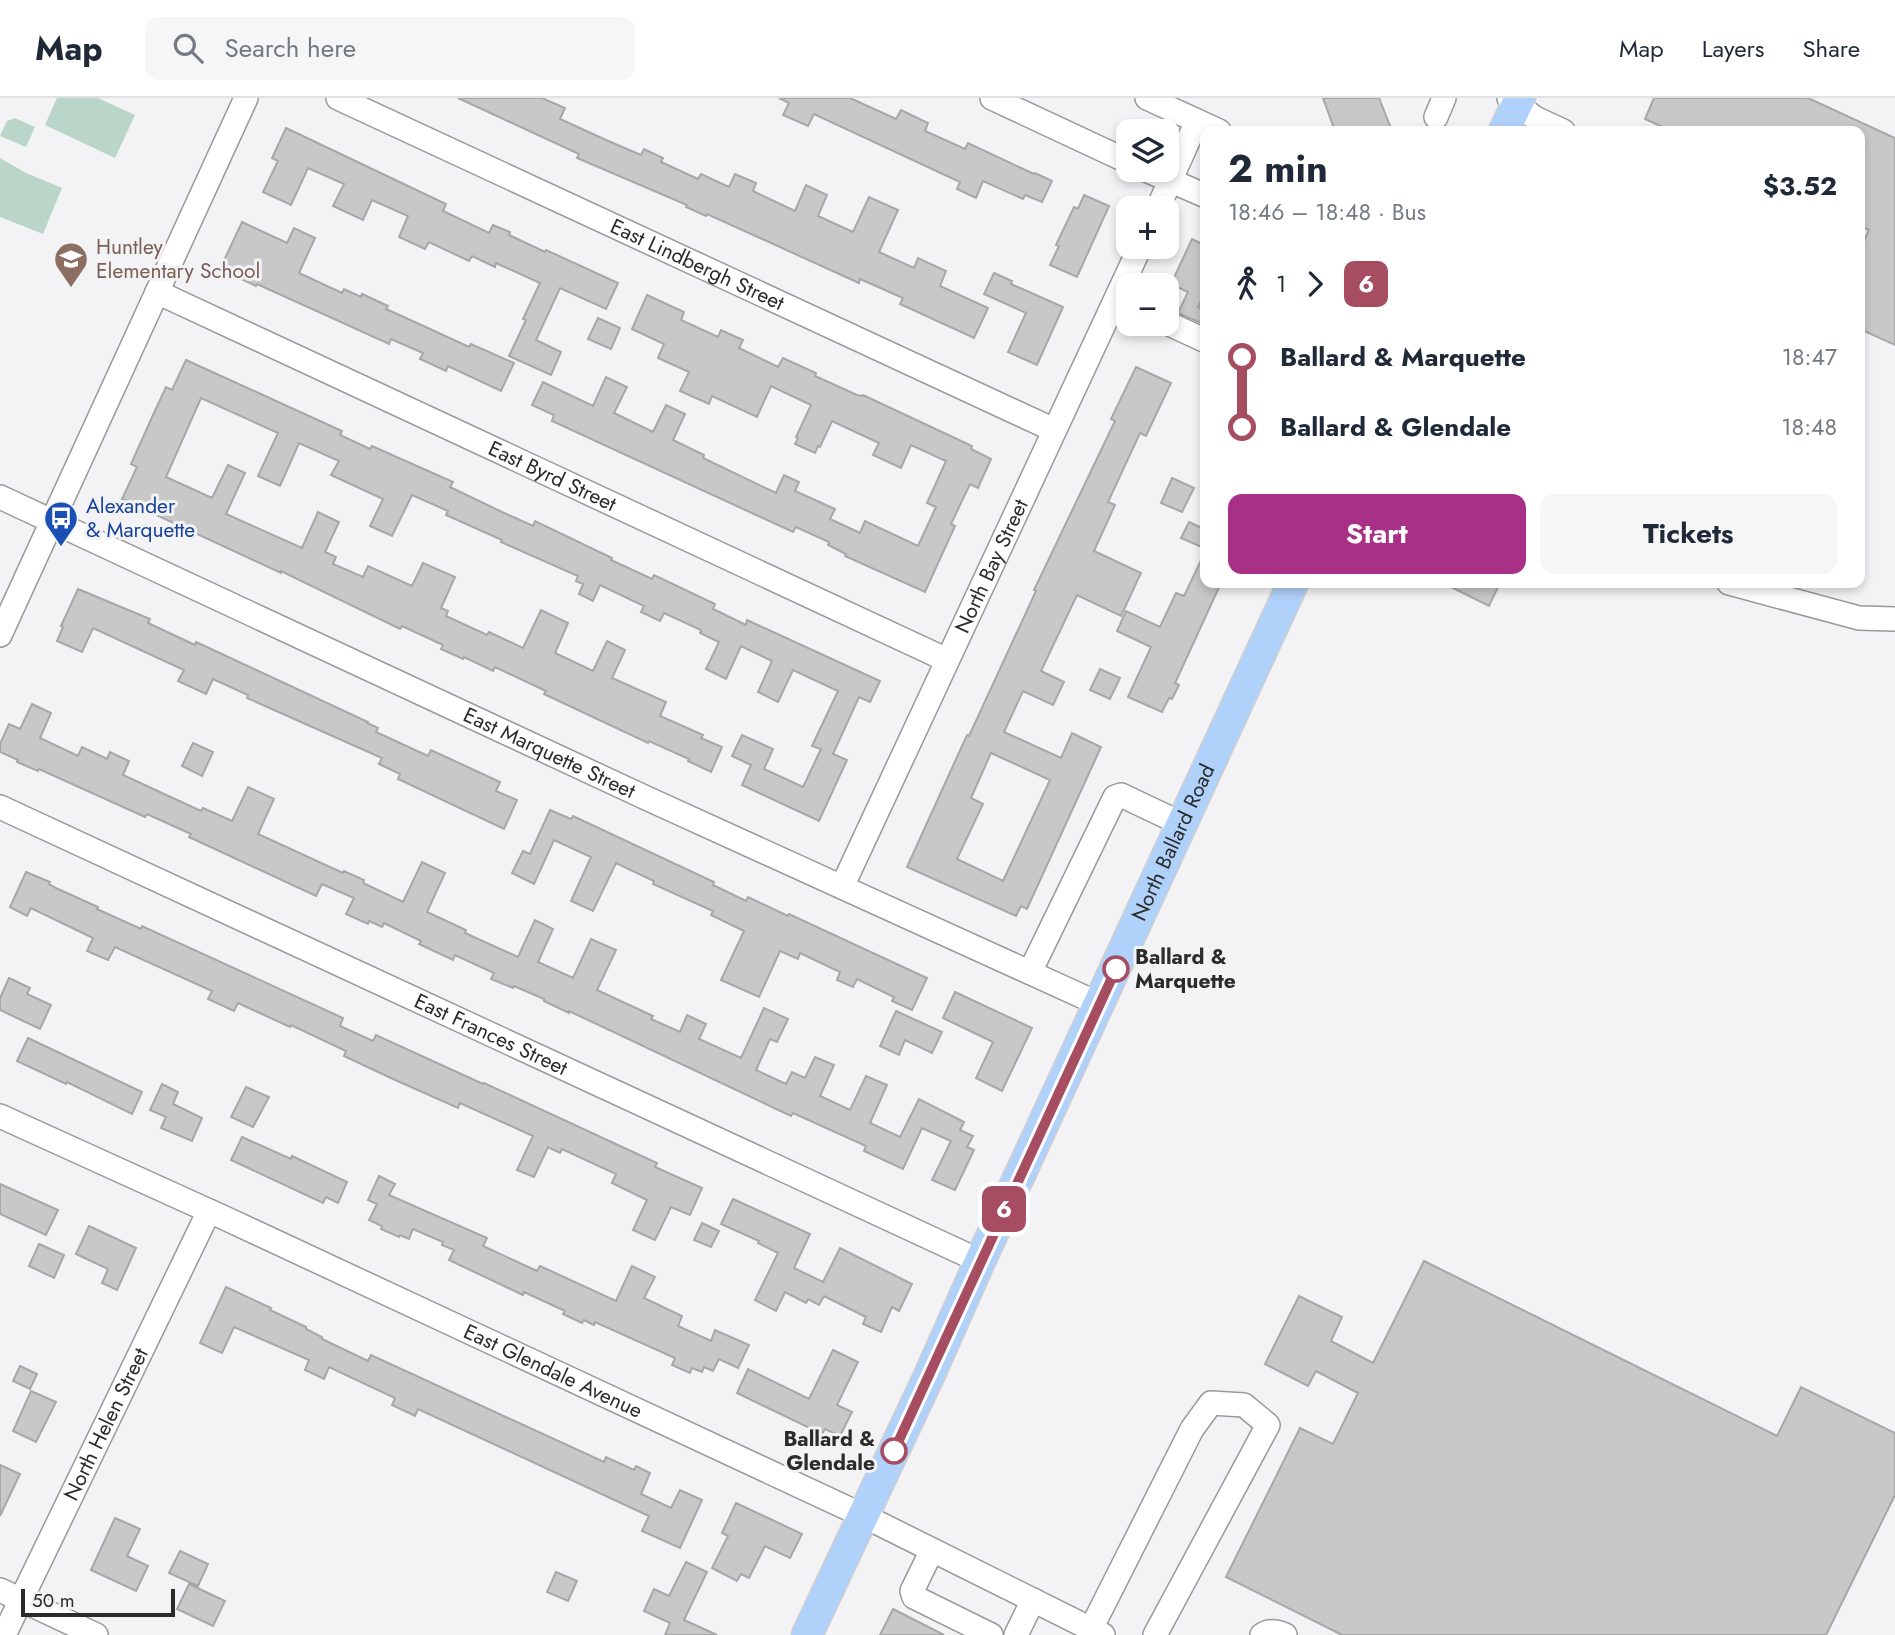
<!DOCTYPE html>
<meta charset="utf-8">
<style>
body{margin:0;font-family:Jost,sans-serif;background:#f6f6f7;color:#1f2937;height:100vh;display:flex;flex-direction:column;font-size:26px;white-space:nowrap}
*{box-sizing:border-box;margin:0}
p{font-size:23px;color:#747a83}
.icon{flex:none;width:38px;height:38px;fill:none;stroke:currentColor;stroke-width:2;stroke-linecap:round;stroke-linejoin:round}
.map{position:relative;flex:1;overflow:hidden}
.side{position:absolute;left:1200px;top:28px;width:665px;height:462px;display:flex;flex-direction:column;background:#fff;border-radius:14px;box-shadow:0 4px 10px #0003}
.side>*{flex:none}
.badge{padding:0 14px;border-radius:10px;font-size:24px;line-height:46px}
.tools{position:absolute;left:1116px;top:21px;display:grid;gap:14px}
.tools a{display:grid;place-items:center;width:63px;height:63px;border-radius:14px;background:#fff;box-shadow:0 4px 10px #0003;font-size:35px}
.scale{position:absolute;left:21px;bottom:18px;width:154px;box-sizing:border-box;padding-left:7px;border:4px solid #2a2b2b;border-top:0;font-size:19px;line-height:24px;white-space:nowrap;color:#2a2b2b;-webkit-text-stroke:5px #f3f3f5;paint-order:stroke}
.map>.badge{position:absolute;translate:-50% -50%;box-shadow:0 0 0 4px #fff}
.legs{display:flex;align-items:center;gap:10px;height:77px;padding:0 28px;font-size:23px}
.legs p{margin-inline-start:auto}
.summary{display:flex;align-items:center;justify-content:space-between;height:119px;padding:0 28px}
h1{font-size:38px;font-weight:700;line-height:52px}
.primary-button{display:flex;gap:14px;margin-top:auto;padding:14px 28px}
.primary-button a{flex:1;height:80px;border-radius:14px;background:#a83187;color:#fff;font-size:28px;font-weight:700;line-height:80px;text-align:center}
.primary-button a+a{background:#f6f6f7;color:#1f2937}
ul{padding:0 28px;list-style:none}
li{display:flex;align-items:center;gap:24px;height:70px;font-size:26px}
li i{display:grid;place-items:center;width:10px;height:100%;margin:0 9px;background:currentColor}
li i::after{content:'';width:18px;height:18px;margin:-9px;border:5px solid;border-radius:50%;background:#fff}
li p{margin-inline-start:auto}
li:first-child i{background:linear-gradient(#0000 50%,currentColor 0)}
li:last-child i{background:linear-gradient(currentColor 50%,#0000 0)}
header{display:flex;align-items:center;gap:42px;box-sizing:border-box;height:98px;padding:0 35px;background:#fff;border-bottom:2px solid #e0e1e3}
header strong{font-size:33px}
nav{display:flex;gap:38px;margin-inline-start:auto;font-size:24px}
.search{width:490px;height:63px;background:#f6f6f7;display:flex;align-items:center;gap:18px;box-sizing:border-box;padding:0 24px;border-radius:14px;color:#747a83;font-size:26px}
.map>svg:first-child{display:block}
</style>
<header>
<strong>Map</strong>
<div class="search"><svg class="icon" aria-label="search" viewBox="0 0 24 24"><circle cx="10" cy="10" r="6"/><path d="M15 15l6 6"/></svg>Search here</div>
<nav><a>Map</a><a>Layers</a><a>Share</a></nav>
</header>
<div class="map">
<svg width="1895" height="1537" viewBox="0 0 1895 1537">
<rect width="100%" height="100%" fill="#f3f3f5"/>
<path fill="#bad6c9" d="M 57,0 L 98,0 L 135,17 L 115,60 L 45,27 Z
M 15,20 L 35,29 L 26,49 L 0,38 L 7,23 Z
M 0,60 L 26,75 L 62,90 L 43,136 L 0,119 Z"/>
<path fill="#c8c8c9" stroke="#a7a7a8" stroke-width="2" fill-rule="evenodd" d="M 458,0 L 542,0 L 565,10 L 560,21 L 606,42 L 641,57 L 644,51 L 663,60 L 661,64 L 698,81 L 701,76 L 729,89 L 735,76 L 756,85 L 753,93 L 795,113 L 806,87 L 827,97 L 818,118 L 853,134 L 869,99 L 898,112 L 879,154 L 914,170 L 918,160 L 946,173 L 940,188 L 988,210 L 974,240 L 900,206 L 903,200 L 860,181 L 859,185 L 707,116 L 706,118 L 686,109 L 687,107 L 577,60 L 579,56 Z
M 779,0 L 850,0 L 896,21 L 901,12 L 928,25 L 925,33 L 965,51 L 968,45 L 1034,76 L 1035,75 L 1052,83 L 1042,104 L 1025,97 L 1023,101 L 983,83 L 976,100 L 957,91 L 960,84 L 814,16 L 808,28 L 783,17 L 789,5 Z
M 1323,0 L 1379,0 L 1392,33 L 1335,33 Z
M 1654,0 L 1808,0 L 1895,40 L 1895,247 L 1860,231 L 1860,151 L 1869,132 L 1860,128 L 1860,33 L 1671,33 L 1645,21 Z
M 286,30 L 446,106 L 443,113 L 489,135 L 493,127 L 510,134 L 509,137 L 545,154 L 546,152 L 618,185 L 606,211 L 560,190 L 536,242 L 561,254 L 551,277 L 509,258 L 526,222 L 523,221 L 540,185 L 496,165 L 495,169 L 472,158 L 469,163 L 429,144 L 425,151 L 399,139 L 408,118 L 372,102 L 363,122 L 333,108 L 344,86 L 308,70 L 291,107 L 263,94 L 278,63 L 272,60 Z
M 1084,97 L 1109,108 L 1077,179 L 1050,167 L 1059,148 L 1056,147 L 1074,109 L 1078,111 Z
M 242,124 L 287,145 L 294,130 L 315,140 L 299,175 L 342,195 L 344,191 L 361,199 L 362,196 L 388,208 L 386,211 L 417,225 L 469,249 L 471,246 L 514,265 L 501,293 L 448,268 L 446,273 L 420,261 L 423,255 L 391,241 L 389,246 L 257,186 L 256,188 L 220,171 Z
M 1192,141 L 1206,148 L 1206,193 L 1198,209 L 1206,213 L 1206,227 L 1178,215 L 1188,194 L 1171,186 Z
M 994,175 L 1012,183 L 1011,186 L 1063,209 L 1037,267 L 1008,254 L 1026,215 L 984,196 Z
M 647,197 L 684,214 L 681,222 L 718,239 L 721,232 L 743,242 L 739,250 L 778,269 L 783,260 L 816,275 L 815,278 L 857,297 L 862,298 L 863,297 L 972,348 L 971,351 L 991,361 L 978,390 L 970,386 L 951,426 L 955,428 L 925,494 L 845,458 L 846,456 L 828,447 L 829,444 L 796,429 L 793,434 L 552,323 L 554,317 L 532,307 L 543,284 L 593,308 L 606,279 L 627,289 L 614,315 L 653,334 L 666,307 L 685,316 L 673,342 L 704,357 L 703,360 L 776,395 L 784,377 L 799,384 L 795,393 L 835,411 L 830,421 L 860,435 L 865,423 L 918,448 L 936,409 L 927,405 L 946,363 L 911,347 L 901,370 L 873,357 L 879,345 L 832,323 L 820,349 L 818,348 L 815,355 L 795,346 L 798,340 L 796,339 L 811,307 L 771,288 L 757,319 L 712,298 L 709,306 L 680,293 L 689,274 L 658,260 L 664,246 L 632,231 Z
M 598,220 L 620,230 L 611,251 L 588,241 Z
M 186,262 L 342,333 L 340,337 L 370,351 L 372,348 L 453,384 L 450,389 L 502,414 L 533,428 L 535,423 L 612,460 L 611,462 L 652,481 L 654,477 L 715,506 L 713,511 L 746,527 L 747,522 L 880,583 L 870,604 L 859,599 L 833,656 L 847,662 L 819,723 L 742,687 L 751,667 L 732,658 L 742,637 L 773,651 L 764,671 L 803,689 L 821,651 L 812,648 L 838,593 L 793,572 L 778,604 L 758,594 L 772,563 L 741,548 L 726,581 L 706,571 L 719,544 L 700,535 L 701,532 L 664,515 L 660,523 L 641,514 L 644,508 L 600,487 L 593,503 L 579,496 L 583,486 L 576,483 L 578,478 L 501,444 L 502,442 L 446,417 L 448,413 L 412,397 L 392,438 L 370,428 L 383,401 L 331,377 L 339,363 L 299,345 L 280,388 L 258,378 L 278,335 L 201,300 L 166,379 L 212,400 L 228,367 L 245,375 L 226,416 L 302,450 L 318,414 L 339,424 L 325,454 L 336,459 L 333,466 L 363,479 L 368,468 L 412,488 L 423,465 L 455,479 L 441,510 L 448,513 L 446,518 L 487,537 L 489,534 L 523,550 L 541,512 L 568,525 L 555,555 L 593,573 L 607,543 L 625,552 L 612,580 L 666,604 L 660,618 L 703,637 L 701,640 L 722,649 L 711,674 L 688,663 L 689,661 L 649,643 L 648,645 L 544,596 L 546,593 L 495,569 L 493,573 L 464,559 L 463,561 L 441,551 L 443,547 L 402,528 L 400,531 L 281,473 L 281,475 L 122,401 L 137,369 L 131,366 L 153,317 L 166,289 L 172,292 Z
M 1136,269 L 1171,285 L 1146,338 L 1140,335 L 1108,404 L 1115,407 L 1094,453 L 1141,475 L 1121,518 L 1077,497 L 1041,573 L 1064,584 L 1053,607 L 1023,593 L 1004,634 L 1061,660 L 1072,635 L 1101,649 L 1027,811 L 1021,808 L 1016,818 L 907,769 L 967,637 L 969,638 L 1036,493 L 1034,492 L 1115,323 L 1111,321 ZM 991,655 L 1050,682 L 1003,783 L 957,761 L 983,706 L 971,700 Z
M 1172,380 L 1194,390 L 1182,414 L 1161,405 Z
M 1189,424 L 1206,432 L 1206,451 L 1181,440 Z
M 1206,452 L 1206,485 L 1221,485 L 1182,570 L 1175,585 L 1179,587 L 1172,601 L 1169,600 L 1162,614 L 1128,599 L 1151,549 L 1117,533 L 1126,513 L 1160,529 L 1176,495 L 1184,498 Z
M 1443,485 L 1500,485 L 1489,508 Z
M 78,491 L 150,521 L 148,525 L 195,547 L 196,544 L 368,624 L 367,625 L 378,630 L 376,634 L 428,658 L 431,652 L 500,684 L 496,693 L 517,702 L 504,731 L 398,681 L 400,676 L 379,666 L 382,660 L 247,600 L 248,597 L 213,581 L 206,596 L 178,583 L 184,572 L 93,530 L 82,554 L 57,543 L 63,529 L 61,528 Z
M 1100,571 L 1120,580 L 1110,601 L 1090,592 Z
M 32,606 L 51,615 L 40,640 L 78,658 L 82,649 L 107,661 L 110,654 L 129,663 L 123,677 L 201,713 L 203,710 L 232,723 L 248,689 L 274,701 L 258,736 L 343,775 L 344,773 L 364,782 L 363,785 L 403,804 L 422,764 L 445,775 L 427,814 L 466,832 L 465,835 L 518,859 L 535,822 L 553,831 L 538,864 L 573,880 L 591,841 L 616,852 L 597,892 L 653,918 L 651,921 L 680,934 L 687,917 L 706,926 L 699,941 L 741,960 L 764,910 L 788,921 L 777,944 L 770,941 L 756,972 L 786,986 L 792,974 L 805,980 L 815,959 L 834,967 L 820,998 L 850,1012 L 866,978 L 887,987 L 870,1025 L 900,1039 L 919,1001 L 964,1024 L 960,1032 L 973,1038 L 967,1049 L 974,1052 L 955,1092 L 932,1082 L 951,1043 L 922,1030 L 903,1071 L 864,1053 L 866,1048 L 793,1015 L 791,1018 L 569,913 L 569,915 L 544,903 L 544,901 L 514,888 L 513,890 L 491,881 L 494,875 L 455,857 L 453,862 L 419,846 L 421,843 L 384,825 L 382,829 L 369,823 L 368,826 L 346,816 L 354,800 L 322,786 L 316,798 L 189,739 L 191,736 L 147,716 L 145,719 L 39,671 L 38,673 L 17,664 L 18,662 L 0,654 L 0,646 L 9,626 L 20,631 Z
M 193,645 L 213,654 L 202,678 L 182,668 Z
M 550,712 L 571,721 L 573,718 L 714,784 L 713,787 L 746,803 L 748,799 L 788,818 L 789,816 L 927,880 L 912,912 L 892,903 L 894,899 L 857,881 L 853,889 L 837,882 L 840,874 L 800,855 L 798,861 L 780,853 L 759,899 L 721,882 L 744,833 L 711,817 L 713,813 L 653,786 L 654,783 L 616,765 L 593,813 L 571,803 L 591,759 L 554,742 L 534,786 L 512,775 L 523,753 L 530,756 Z
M 26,774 L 50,784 L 49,786 L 58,791 L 98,809 L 97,811 L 141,831 L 142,828 L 343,920 L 340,928 L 373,943 L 376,937 L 483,986 L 484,985 L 657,1065 L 655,1069 L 702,1090 L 690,1117 L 671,1109 L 655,1142 L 633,1132 L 647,1102 L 612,1085 L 616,1076 L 562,1051 L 560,1055 L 548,1049 L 534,1079 L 517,1072 L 533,1038 L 460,1005 L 458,1010 L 393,981 L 344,958 L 346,953 L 291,927 L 290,929 L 238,905 L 234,913 L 208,901 L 212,893 L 115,849 L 108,862 L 87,853 L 93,840 L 31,810 L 27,818 L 10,809 Z
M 9,880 L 30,890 L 27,896 L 51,907 L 40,931 L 0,912 L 0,900 Z
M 955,894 L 1032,930 L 1002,993 L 976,980 L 993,944 L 943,920 Z
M 896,913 L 942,934 L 932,955 L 905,942 L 899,957 L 880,948 Z
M 28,940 L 142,994 L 132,1016 L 67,984 L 66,986 L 17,963 Z
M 162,986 L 178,994 L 173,1006 L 202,1020 L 192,1043 L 161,1030 L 166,1019 L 150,1012 Z
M 246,989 L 269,999 L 253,1029 L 231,1019 Z
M 242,1039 L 291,1061 L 292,1058 L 347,1084 L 338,1105 L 326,1099 L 323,1105 L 231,1062 Z
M 379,1078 L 395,1086 L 389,1097 L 487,1140 L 483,1148 L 537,1173 L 540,1168 L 616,1203 L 632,1168 L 655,1179 L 644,1200 L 682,1218 L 678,1228 L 711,1243 L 715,1232 L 749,1247 L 738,1270 L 719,1261 L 713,1273 L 704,1269 L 702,1274 L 692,1270 L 690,1275 L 672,1267 L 675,1260 L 595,1224 L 594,1227 L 584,1222 L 582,1225 L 563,1216 L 565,1213 L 524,1194 L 523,1197 L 449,1162 L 454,1152 L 442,1147 L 443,1144 L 413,1131 L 409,1141 L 400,1137 L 399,1139 L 381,1131 L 382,1128 L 369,1122 L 377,1106 L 368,1102 Z
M 0,1086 L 58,1112 L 46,1137 L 0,1116 Z
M 733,1101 L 810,1136 L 794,1170 L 823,1184 L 840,1150 L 912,1186 L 899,1213 L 892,1209 L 881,1234 L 863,1226 L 866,1219 L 824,1198 L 819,1207 L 808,1201 L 806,1205 L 785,1194 L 776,1213 L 755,1202 L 778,1155 L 758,1145 L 759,1143 L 721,1126 Z
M 702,1125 L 719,1133 L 711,1149 L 694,1142 Z
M 89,1128 L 136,1150 L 117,1192 L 102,1185 L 108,1171 L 76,1156 Z
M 39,1146 L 64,1157 L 54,1180 L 29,1168 Z
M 1424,1163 L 1777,1338 L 1801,1289 L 1895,1335 L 1895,1397 L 1826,1537 L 1342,1537 L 1226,1479 L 1300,1330 L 1333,1346 L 1358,1295 L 1316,1273 L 1308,1288 L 1265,1266 L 1299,1198 L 1342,1219 L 1331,1243 L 1373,1265 Z
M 226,1189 L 271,1210 L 270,1212 L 306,1229 L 306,1231 L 322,1239 L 322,1241 L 368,1263 L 371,1257 L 604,1364 L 606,1359 L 634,1372 L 636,1368 L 650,1375 L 641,1396 L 671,1410 L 680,1392 L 702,1402 L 680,1450 L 642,1433 L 649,1418 L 418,1311 L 415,1318 L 392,1307 L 395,1300 L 329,1269 L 324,1281 L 305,1272 L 309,1262 L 234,1229 L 222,1255 L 200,1245 Z
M 833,1252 L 858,1264 L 837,1307 L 852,1314 L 840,1338 L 825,1331 L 822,1336 L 737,1295 L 748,1271 L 809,1301 Z
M 20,1268 L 37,1276 L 30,1291 L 13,1283 Z
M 31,1293 L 56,1304 L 36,1344 L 13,1333 Z
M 0,1367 L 20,1376 L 0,1418 Z
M 736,1405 L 802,1436 L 790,1460 L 765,1448 L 749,1480 L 741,1476 L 737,1483 L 712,1470 L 728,1438 L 722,1435 Z
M 115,1420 L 140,1431 L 127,1458 L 148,1468 L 136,1493 L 91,1472 Z
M 180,1453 L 208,1466 L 198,1488 L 169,1475 Z
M 686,1464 L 707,1474 L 684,1522 L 717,1537 L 665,1537 L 670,1525 L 644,1513 L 654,1491 L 669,1498 Z
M 556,1474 L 577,1483 L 568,1503 L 547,1494 Z
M 189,1486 L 225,1503 L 213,1528 L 177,1511 Z
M 893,1511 L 944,1537 L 880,1537 Z"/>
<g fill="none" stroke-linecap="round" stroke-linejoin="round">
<g stroke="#99999a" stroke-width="26">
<g id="minor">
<path id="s1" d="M 338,0 L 1054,332"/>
<path d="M 992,0 L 1129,64"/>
<path d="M 1147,0 L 1219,33"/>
<path d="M 1509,0 L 1535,20 L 1563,33"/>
<path d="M 1436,19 L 1444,0"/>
<path d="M 1146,72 L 1206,98"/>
<path d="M 1158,110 L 1197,23"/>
<path id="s2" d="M 157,194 L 947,562"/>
<path d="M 1167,225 L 1206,243"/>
<path id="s3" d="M 0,399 L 644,699 L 1099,906"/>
<path d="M 1729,485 L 1859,520 L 1895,521"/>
<path d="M 0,537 L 246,0"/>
<path id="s4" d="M 0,709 L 980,1163"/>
<path id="s5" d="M 842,789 L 1140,149"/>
<path d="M 1030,874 L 1115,699 L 1121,697 L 1182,726"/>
<path id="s6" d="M 0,1018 L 229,1122 L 864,1418 L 1103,1537"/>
<path d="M 932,1452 L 912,1493 L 914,1499 L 991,1537"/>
<path d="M 0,1492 L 96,1537"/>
<path d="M 1091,1531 L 1192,1331 L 1211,1305 L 1244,1307 L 1268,1327 L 1155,1537"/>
<path id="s7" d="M 4,1537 L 209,1113"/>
<path d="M 1016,1537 L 1033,1502"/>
<path d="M 1262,1537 C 1269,1532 1278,1534 1285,1537"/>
</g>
</g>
<g stroke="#d0d0d0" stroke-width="33">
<g id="major">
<path d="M 1504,33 L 1520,0"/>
<path id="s8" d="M 807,1537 L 929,1278 L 980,1163 L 1293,485"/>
</g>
</g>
<use href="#minor" stroke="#fff" stroke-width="23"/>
<use href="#major" stroke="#b0d1f9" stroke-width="30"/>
</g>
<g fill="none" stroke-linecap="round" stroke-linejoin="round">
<g stroke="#fff" stroke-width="16">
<path id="line-1" d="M 894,1353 L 1116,871"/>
</g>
<use href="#line-1" stroke="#a64d61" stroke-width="10"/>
</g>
<defs>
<g id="school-pin" transform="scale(1.75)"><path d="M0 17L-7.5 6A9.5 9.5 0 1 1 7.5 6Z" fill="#8d6e63" stroke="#f3f3f5"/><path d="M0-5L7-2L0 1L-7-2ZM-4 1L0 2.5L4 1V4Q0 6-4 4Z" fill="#fff"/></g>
<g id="bus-pin" transform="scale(1.75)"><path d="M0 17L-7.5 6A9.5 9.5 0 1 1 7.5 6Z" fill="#1a4fb4" stroke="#f3f3f5"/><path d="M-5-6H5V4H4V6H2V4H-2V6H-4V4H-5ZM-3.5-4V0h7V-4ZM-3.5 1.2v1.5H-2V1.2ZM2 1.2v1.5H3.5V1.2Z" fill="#fff"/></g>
</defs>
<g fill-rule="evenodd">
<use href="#school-pin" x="71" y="161"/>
<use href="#bus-pin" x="61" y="420"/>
</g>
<g fill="#fff" stroke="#a64d61" stroke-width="3.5">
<circle cx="1116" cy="871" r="12"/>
<circle cx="894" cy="1353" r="12"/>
</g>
<g text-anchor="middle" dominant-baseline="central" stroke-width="6" stroke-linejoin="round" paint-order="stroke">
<g font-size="21" fill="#785e54" stroke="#f3f3f5" text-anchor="start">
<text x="96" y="149">Huntley<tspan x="96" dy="24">Elementary School</tspan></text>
</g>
<g font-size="21" fill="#2a2b2b" stroke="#f3f3f5">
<text stroke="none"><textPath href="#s1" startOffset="396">East Lindbergh Street</textPath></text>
<text stroke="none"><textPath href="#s2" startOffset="436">East Byrd Street</textPath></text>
<text stroke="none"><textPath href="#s5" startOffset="354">North Bay Street</textPath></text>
<text stroke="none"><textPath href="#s3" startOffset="606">East Marquette Street</textPath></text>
<text stroke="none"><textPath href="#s8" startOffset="873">North Ballard Road</textPath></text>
<text stroke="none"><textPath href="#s4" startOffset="541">East Frances Street</textPath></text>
<text stroke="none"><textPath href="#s6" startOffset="609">East Glendale Avenue</textPath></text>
<text stroke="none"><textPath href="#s7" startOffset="234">North Helen Street</textPath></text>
</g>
<g font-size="21" fill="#164399" stroke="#f3f3f5" text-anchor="start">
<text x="86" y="408">Alexander<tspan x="86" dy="24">&amp; Marquette</tspan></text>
</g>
<g font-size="21" font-weight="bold" fill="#2a2b2b" stroke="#f3f3f5" text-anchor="start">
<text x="1135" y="859">Ballard &amp;<tspan x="1135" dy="24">Marquette</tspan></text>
<text x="875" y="1341" text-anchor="end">Ballard &amp;<tspan x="875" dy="24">Glendale</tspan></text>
</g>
</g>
</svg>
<div class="tools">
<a><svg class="icon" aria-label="layers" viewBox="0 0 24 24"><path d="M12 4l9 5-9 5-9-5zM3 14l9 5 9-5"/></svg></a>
<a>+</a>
<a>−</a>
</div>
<div class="scale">50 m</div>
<b class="badge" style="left:1004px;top:1111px;background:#a64d61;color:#fff">6</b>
<section class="side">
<div class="summary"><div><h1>2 min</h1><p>18:46 – 18:48 · Bus</p></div><b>$3.52</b></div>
<div class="legs"><svg class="icon" aria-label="walk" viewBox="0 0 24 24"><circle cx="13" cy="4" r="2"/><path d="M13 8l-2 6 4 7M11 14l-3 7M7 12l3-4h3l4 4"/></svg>1<svg class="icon" aria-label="forward" viewBox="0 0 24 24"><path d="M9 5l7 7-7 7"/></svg><b class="badge" style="background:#a64d61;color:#fff">6</b></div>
<ul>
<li><i style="color:#a64d61"></i><b>Ballard &amp; Marquette</b><p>18:47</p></li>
<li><i style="color:#a64d61"></i><b>Ballard &amp; Glendale</b><p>18:48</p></li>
</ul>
<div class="primary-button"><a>Start</a><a>Tickets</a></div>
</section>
</div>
